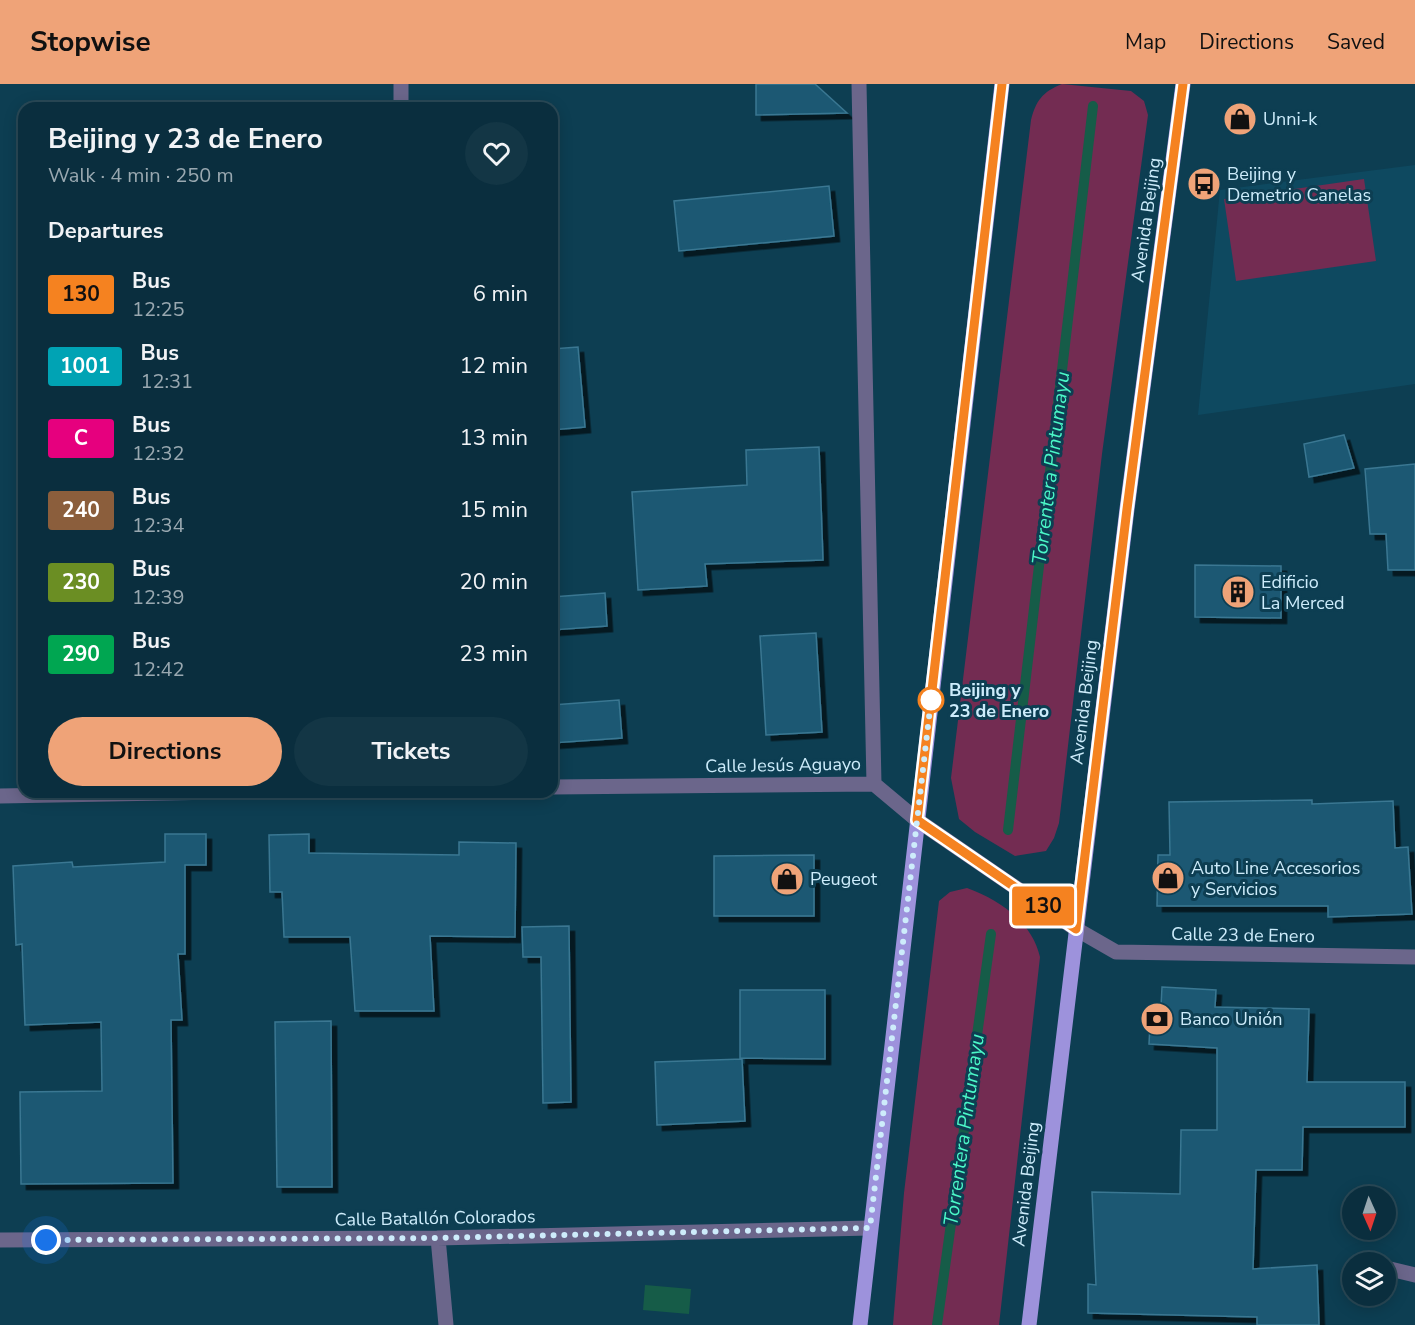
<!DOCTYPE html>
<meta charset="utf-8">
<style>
body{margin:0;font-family:"Nunito Sans",sans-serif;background:#133645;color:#f1f3f6;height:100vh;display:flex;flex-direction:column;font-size:22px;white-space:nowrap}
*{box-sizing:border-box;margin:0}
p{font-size:20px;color:#99a8b0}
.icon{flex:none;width:33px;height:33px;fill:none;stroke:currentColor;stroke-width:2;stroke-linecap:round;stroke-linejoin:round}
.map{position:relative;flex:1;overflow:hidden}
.drawer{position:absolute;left:18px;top:18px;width:540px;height:696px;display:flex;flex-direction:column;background:#0a2e3e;border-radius:18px;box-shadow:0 3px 15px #0003,0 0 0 2px #2a4a58}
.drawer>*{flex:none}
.badge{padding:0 12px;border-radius:4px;font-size:21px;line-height:39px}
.needle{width:39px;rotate:177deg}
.buttons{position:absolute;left:1342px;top:1102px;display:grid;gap:12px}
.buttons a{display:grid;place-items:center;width:54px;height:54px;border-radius:50%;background:#0a2e3e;box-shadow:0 3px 15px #0003,0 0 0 2px #2a4a58;font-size:30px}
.you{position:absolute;width:30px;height:30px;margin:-15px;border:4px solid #fff;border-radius:50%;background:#1a73e8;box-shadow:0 0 0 9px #1a73e833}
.map>.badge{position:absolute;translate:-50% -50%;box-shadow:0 0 0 3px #fff}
h2{padding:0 30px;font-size:22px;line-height:54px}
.round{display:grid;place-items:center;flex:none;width:63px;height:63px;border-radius:32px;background:#133645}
.summary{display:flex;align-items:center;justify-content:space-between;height:102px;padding:0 30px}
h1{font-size:28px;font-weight:700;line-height:45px}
.cta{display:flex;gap:12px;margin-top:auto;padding:12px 30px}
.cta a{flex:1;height:69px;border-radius:36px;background:#efa378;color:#111;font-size:24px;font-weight:700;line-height:69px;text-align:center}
.cta a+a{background:#133645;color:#f1f3f6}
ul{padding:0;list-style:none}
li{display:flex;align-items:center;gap:18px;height:72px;padding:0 30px}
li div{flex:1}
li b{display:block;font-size:22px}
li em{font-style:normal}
li .badge{min-width:66px;font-weight:700;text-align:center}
header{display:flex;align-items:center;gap:36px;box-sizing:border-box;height:84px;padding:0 30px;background:#efa378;color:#111}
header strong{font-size:28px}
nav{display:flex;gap:33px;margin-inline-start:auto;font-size:21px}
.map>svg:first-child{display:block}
</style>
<header>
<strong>Stopwise</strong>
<nav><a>Map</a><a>Directions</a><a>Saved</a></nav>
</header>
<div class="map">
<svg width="1415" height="1241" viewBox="0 0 1415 1241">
<defs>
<filter id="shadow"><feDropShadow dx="5.5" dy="5.5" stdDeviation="0" flood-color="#0009"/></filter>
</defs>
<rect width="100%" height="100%" fill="#0d3e52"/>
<path fill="#0e4960" d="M 1415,81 L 1415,300 L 1198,331 L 1220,106 Z"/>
<path fill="#732c52" d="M 1062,0 L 1131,7 L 1144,17 L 1148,31 L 1102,370 L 1059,739 L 1054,754 L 1046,767 L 1015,772 L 975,748 L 959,735 L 951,694 L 1031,36 C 1036,17 1042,8 1062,0 Z
M 1364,95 L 1376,177 L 1236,197 L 1224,115 Z
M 967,804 C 1000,816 1032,838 1040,873 L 999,1241 L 893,1241 L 904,1109 L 939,817 L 950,808 Z"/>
<path fill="#165c48" d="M 645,1201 L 691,1205 L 689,1230 L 643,1226 Z"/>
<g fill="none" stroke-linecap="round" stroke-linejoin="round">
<path stroke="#165c48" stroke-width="10" d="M 1008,746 L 1093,22
M 937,1241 L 991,850"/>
</g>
<path fill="#1a5973" stroke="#3a7792" stroke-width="1.5" filter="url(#shadow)" d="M 756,0 L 815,0 L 847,29 L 756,31 Z
M 829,102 L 834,152 L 679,167 L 674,117 Z
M 578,263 L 585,343 L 552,346 L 552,265 Z
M 1344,351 L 1354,384 L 1309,393 L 1304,360 Z
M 819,363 L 823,476 L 705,480 L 707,502 L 638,506 L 632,408 L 747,401 L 746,366 Z
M 1415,380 L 1415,486 L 1388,486 L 1386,450 L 1370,450 L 1365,385 Z
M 1195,481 L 1281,482 L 1281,534 L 1195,533 Z
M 605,509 L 607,542 L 552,546 L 552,513 Z
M 816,549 L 822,648 L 766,651 L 760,552 Z
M 619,616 L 622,654 L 552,659 L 552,621 Z
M 1312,716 L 1312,720 L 1393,717 L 1395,764 L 1408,763 L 1412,830 L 1328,833 L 1328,822 L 1157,822 L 1158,771 L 1170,771 L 1169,718 Z
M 165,750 L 206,750 L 206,781 L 185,781 L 185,870 L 178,870 L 182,936 L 171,936 L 173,1099 L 21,1100 L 20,1008 L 102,1007 L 101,938 L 25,941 L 22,860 L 16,861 L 13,782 L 72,778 L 73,783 L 165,778 Z
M 309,750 L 309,769 L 459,771 L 459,758 L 516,759 L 515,853 L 430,852 L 434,927 L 355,927 L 350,853 L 284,853 L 282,808 L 270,808 L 269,751 Z
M 814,771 L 814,832 L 714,832 L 714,772 Z
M 569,842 L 571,1018 L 543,1019 L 541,873 L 523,873 L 522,843 Z
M 1162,903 L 1216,906 L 1215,923 L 1309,925 L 1307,998 L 1405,998 L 1405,1043 L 1303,1043 L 1302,1086 L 1256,1086 L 1253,1185 L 1317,1181 L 1319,1241 L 1257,1241 L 1257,1233 L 1088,1229 L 1088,1200 L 1096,1201 L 1092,1108 L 1180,1110 L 1181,1046 L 1217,1046 L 1217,964 L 1149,960 L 1151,922 L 1161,923 Z
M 740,906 L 825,906 L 825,975 L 740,974 Z
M 331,937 L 332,1103 L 277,1103 L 275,938 Z
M 742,975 L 745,1037 L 657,1041 L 655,978 Z"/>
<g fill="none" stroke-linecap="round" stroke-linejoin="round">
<path stroke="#6b668b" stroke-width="15" d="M 401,0 L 401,24
M 859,0 L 874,700
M 552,703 L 874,700 L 917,736 L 1076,845 L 1116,868 L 1415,873
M 0,712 L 220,708
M 438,1154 L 446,1241
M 0,1156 L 438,1154 L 870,1144
M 1386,1184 L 1415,1191"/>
<path stroke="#9d92dc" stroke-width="15" d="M 860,1241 L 1002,0
M 1029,1241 L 1127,425 L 1183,0"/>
</g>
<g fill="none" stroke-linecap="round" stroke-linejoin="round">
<g stroke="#fff" stroke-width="14">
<path id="line" d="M 1002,0 L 917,736 L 1076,845 L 1127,425 L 1183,0"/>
</g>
<use href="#line" stroke="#f58220" stroke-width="9"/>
<path stroke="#cdecfb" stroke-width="6" stroke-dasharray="0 10.8" d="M 46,1156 L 438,1154 L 870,1144 L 931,616"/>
</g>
<defs>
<g id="shop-disc" transform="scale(1.725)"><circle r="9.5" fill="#efa378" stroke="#0d3e52"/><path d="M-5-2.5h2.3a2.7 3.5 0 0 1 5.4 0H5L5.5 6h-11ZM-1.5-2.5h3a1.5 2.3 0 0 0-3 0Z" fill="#111"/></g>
<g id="bus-disc" transform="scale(1.725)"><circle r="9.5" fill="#efa378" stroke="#0d3e52"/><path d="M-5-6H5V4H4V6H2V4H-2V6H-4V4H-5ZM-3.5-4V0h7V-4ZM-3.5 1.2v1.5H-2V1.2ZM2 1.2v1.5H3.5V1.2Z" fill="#111"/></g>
<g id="building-disc" transform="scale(1.725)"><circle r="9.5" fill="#efa378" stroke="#0d3e52"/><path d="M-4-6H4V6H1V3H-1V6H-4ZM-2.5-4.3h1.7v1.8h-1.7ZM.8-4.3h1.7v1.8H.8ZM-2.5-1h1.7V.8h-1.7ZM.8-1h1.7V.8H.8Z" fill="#111"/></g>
<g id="bank-disc" transform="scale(1.725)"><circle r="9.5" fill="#efa378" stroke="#0d3e52"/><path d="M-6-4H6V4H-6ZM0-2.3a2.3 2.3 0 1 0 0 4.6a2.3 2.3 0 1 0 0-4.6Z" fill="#111"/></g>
</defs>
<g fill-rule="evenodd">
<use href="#shop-disc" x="1240" y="35"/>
<use href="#bus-disc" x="1204" y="100"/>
<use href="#building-disc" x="1238" y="508"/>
<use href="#shop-disc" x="1168" y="794"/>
<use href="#shop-disc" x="787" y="795"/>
<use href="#bank-disc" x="1157" y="935"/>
</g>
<circle fill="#fff" stroke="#f58220" stroke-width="3" cx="931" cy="616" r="12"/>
<g text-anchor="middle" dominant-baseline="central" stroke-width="6" stroke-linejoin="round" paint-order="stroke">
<g font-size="18" fill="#cdecfb" stroke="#0d3e52" text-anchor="start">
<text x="1263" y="35">Unni-k</text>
<text x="1227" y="90">Beijing y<tspan x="1227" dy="21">Demetrio Canelas</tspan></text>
<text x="1261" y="498">Edificio<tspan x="1261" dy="21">La Merced</tspan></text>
<text x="1191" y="784">Auto Line Accesorios<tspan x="1191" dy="21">y Servicios</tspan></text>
<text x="810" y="795">Peugeot</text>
<text x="1180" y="935">Banco Unión</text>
</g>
<g font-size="18" fill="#cdecfb" stroke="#0d3e52">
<text transform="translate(1146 136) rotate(-82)">Avenida Beijing</text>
<text transform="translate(1084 618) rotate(-83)">Avenida Beijing</text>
<text transform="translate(783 681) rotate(-1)">Calle Jesús Aguayo</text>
<text transform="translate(1243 851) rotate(1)">Calle 23 de Enero</text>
<text transform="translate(1026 1100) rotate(-83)">Avenida Beijing</text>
<text transform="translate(435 1134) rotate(-1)">Calle Batallón Colorados</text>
</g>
<g font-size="18" font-weight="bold" fill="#cdecfb" stroke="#0d3e52" text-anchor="start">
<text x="949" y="606">Beijing y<tspan x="949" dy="21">23 de Enero</tspan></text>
</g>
<g font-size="20" font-style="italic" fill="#4bf8c8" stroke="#0d3e52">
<text transform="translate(1051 384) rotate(-83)">Torrentera Pintumayu</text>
<text transform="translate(964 1046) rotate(-82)">Torrentera Pintumayu</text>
</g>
</g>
</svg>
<div class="buttons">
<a><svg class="needle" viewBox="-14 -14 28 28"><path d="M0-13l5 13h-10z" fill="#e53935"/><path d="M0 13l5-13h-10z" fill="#99a8b0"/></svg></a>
<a><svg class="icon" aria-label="layers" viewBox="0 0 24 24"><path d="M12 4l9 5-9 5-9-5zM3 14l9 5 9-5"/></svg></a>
</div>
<div class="you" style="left:46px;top:1156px"></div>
<b class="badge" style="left:1043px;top:822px;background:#f58220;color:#111">130</b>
<section class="drawer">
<div class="summary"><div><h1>Beijing y 23 de Enero</h1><p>Walk · 4 min · 250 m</p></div><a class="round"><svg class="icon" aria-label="heart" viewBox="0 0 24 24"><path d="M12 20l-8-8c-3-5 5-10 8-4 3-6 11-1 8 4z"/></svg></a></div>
<h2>Departures</h2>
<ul>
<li><span class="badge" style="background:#f58220;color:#111">130</span><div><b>Bus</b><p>12:25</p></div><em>6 min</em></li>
<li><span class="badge" style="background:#00a3b4;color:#fff">1001</span><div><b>Bus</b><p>12:31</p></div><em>12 min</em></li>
<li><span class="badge" style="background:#e6007e;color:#fff">C</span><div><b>Bus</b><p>12:32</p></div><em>13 min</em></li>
<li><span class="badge" style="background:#8b5e3c;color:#fff">240</span><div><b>Bus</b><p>12:34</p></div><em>15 min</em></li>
<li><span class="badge" style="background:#6b8e23;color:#fff">230</span><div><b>Bus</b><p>12:39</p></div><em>20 min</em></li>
<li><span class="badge" style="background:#00a651;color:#fff">290</span><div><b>Bus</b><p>12:42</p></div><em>23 min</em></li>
</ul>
<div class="cta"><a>Directions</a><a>Tickets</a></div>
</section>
</div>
